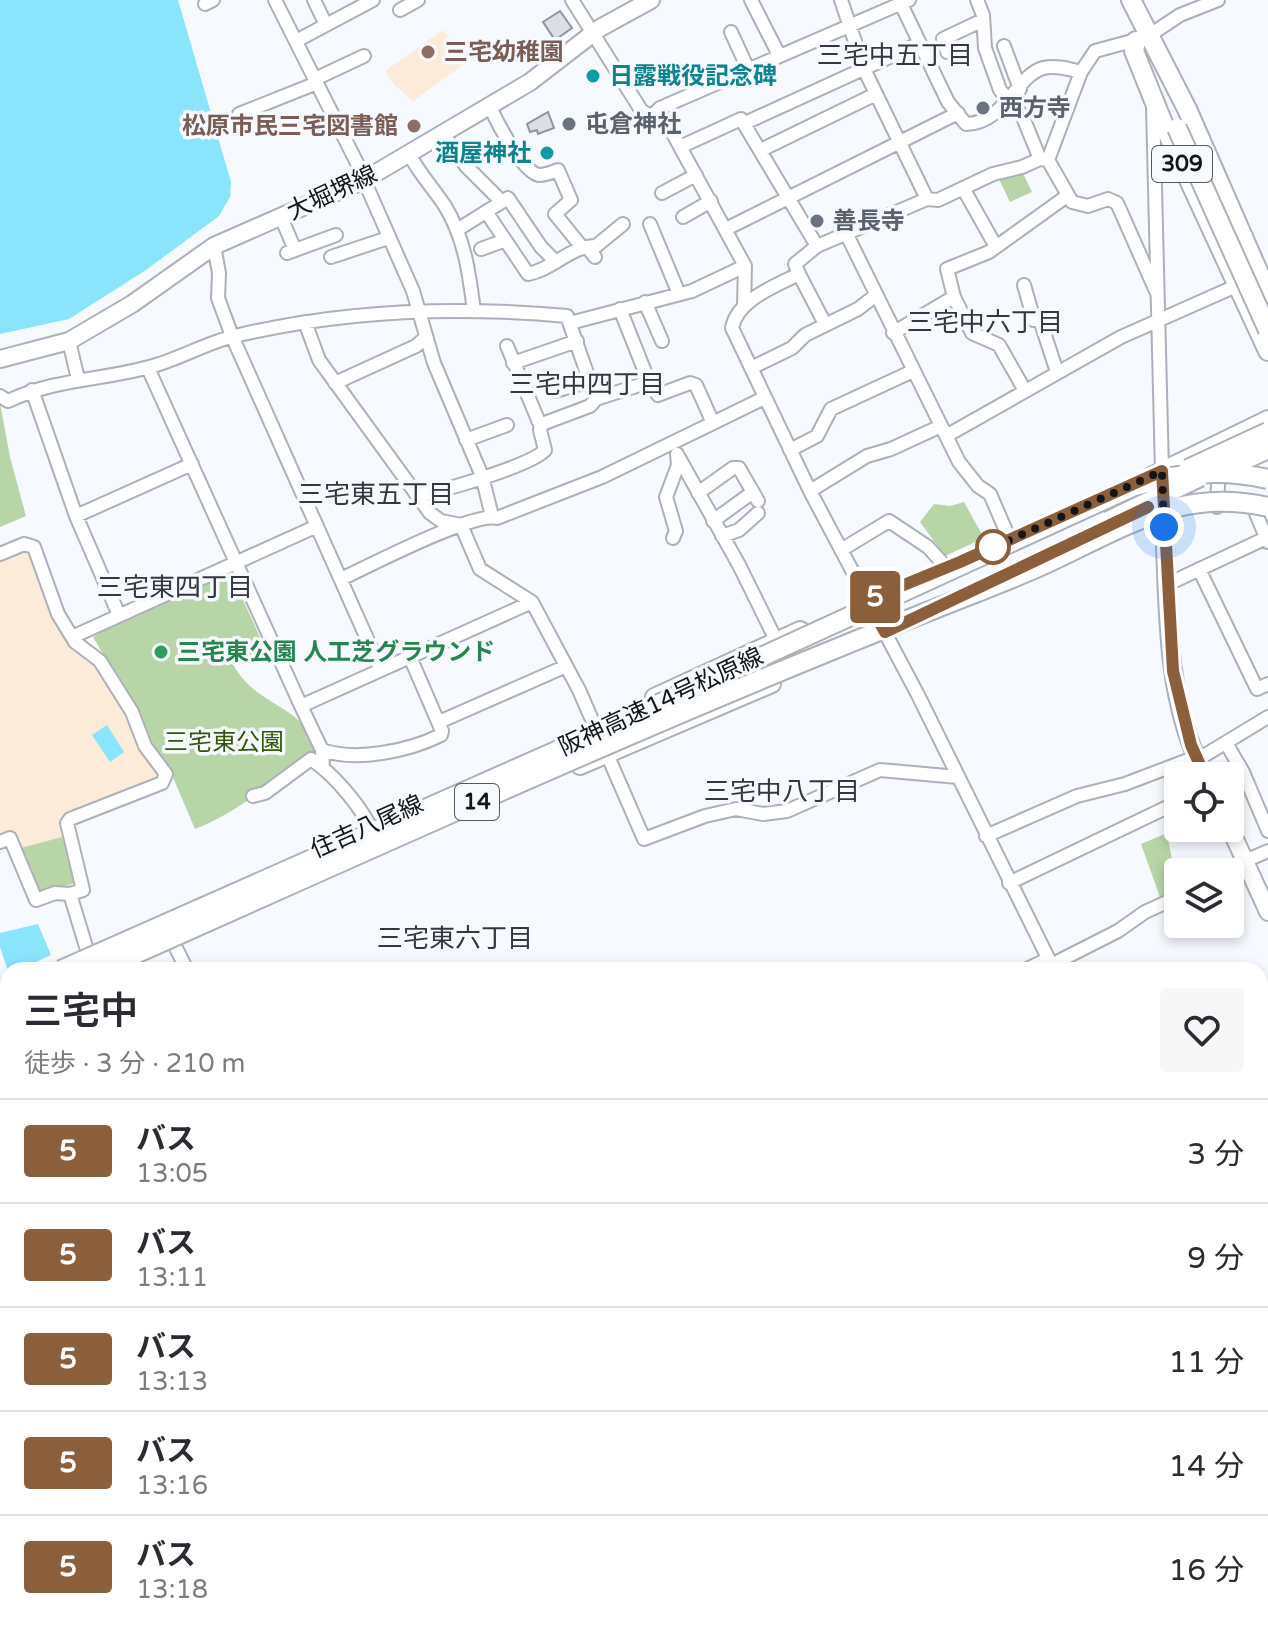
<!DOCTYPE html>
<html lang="ja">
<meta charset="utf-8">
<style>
body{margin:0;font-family:"Varela Round","Noto Sans JP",sans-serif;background:#f7f7f7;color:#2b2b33;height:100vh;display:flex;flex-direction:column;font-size:30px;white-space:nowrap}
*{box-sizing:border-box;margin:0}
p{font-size:26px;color:#7c7c81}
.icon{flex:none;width:44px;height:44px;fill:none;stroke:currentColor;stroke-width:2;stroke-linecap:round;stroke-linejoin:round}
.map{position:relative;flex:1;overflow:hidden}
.sheet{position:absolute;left:0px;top:962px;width:1268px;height:674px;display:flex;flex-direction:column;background:#fff;border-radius:24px 24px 0 0;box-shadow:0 4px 12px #0003}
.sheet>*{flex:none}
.badge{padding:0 16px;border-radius:6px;font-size:28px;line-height:52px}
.fabs{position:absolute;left:1164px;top:762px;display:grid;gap:16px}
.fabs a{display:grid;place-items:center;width:80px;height:80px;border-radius:8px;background:#fff;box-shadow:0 4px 12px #0003;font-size:40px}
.you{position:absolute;width:40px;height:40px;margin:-20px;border:6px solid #fff;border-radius:50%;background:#1a73e8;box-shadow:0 0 0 12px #1a73e833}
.map>.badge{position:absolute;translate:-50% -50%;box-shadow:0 0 0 4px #fff}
.round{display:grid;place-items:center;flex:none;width:84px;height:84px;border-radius:8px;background:#f7f7f7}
.summary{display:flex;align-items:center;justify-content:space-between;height:136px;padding:0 24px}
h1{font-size:38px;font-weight:600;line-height:60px}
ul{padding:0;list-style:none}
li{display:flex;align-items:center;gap:24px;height:104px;padding:0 24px;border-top:2px solid #e1e1e2}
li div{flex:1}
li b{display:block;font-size:30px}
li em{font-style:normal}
li .badge{min-width:88px;font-weight:700;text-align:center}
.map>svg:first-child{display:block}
</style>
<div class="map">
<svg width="1268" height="1635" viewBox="0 0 1268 1635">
<rect width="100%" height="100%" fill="#f6f9fe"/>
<path fill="#fdebda" d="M 443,30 L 466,63 L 413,101 L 394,85 L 385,71 Z
M 23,548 L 32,553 L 55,618 L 73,648 L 95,662 L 160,775 L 156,782 L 61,819 L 77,884 L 71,890 L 43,894 L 37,891 L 13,834 L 0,839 L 0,559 Z"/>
<path fill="#b8d5a7" d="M 1022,171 L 1032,192 L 1010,202 L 998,177 Z
M 0,403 L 10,457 L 26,516 L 0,527 Z
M 964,502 L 984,538 L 945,556 L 920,522 L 934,504 L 950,506 Z
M 227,575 L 232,576 L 265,648 L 238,664 L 230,658 C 249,701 287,701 309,732 C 316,741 317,752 320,762 L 309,754 C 272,782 238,812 195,829 L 169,768 L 152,748 L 137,712 L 93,637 L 135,612 Z
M 1167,833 L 1178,892 L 1161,900 L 1141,844 Z
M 62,837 L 75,883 L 43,892 L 38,890 L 21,848 Z
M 786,1628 L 859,1628 L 860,1635 L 770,1635 Z"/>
<path fill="#8ae4fc" d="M 0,0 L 178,0 L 231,182 L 230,197 L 219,216 L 146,270 L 69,319 L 0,334 Z
M 107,725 L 124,752 L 110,762 L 92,735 Z
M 38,924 L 51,955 L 18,970 L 8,971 L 0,947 L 0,933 Z
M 8,1375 L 8,1500 L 0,1503 L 0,1376 Z"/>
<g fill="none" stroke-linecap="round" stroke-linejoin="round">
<path stroke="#8ae4fc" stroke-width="14" d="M 0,1240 L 8,1239"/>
</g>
<path fill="#dddde7" stroke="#93939b" stroke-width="2" d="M 560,11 L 572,28 L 555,40 L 543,22 Z
M 548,112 L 554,128 L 538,134 L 537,130 L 530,132 L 527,124 Z"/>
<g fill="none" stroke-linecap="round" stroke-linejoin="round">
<g stroke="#acb1b9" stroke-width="16">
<path id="minor" d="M 275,0 L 365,179
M 314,0 L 326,25
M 572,0 L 641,110 L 672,132 L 745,266 L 744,304
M 751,0 L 779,55
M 841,0 L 865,71 L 927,199
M 977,0 L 983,15 L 985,48 L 1000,90 L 1022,115 L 1040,159
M 205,4 L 213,0
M 901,4 L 948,102 L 966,124 C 1005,123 1016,76 1043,68 C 1056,65 1069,69 1081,72
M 400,10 L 418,0
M 731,32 L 748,69
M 296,41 L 373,0
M 1004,46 L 1020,89
M 947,52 L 943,39 L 983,20
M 315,79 L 364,56
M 490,107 C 497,122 523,173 539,175 C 545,175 553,172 558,170 L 571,200 L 555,214 L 581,246
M 1153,107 L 1162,471
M 239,114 L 317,83
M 651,117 L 660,108 L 909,0
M 745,123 L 918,44
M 443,134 L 466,166 L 502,202
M 680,147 L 741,119 L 817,246
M 761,150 L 876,94
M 409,154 C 419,173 433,188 445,206 C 465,239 469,273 474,311
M 1048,160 L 1040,159 L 1022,167 L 993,174 L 938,200 L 927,199 L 817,246 L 795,264 L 799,274 C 775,286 737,300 732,328 L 810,491 L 918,695 L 1054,970
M 1048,160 L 1081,72 L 1095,51 L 1147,37 L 1180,15 L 1218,0
M 1048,160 L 1072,202 L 1088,206 L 1108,199 L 1117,203 L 1156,291
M 364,180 L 413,291 L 434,363 L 482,476 L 492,516
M 963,188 L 995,245
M 662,193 L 696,175
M 487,213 L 528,274 C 554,269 570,246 596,246
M 281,217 L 295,250
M 683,217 L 711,201
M 650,224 L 679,294
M 726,229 L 958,113
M 457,230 L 508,198 L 541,247 L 556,262
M 846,233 L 959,462 L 978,486 L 990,494 L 1010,540
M 214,246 L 219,273 L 218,298 L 232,336 L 381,670
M 481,249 L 503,241
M 287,253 L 336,235
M 331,257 L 388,238
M 595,257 L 590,251 L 623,224
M 799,274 L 825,324
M 1024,285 L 1034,320 L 1040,320 L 1057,372
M 645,302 L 662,341
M 620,309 L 649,382
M 305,322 L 319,360 L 430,513 L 441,521 L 461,525 L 480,569 L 532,602 L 579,690 L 644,839 L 705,816 L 736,809 L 763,814 L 787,811 L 880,770 L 958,777
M 570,323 L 692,291 L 745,266
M 893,333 L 954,297
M 69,341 L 78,379
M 507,346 L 541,427
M 513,363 L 577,341
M 148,368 L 301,706
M 751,368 L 792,348 L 805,335 L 858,309 L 876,295
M 335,383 L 416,346 L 426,337
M 1024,389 L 999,345 L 972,333 L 954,297 L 947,269 L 989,252 L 1067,196
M 32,390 L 76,516 L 119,615
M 555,391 L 590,381
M 0,396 L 8,401 C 58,378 98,381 149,367 C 178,360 205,343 235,336 C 343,310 457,306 567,316 L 596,399
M 946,436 L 1121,337 L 1245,282
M 466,440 L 507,425
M 790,450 L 817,436 L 831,409 L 913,371
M 678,456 L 739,565 L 776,640
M 810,491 L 867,456 L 891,449 L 941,426
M 698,493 L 733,468 L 739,468 L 758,501
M 418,495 C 441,492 532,465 545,450 L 540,430 L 542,424 L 590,406 L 596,399 L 649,382 L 658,395 L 690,383 L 696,385 L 713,423 L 764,398
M 1217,507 L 1218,484 L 1223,472
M 1254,509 L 1268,542
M 76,516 L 192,464
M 713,521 L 753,492
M 722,536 L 739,530 L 758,513
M 673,538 L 676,531 L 666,497 L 678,465 L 677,454
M 841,550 L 889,521 L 928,547 L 947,568
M 0,554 L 24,544 L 34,547 L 58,614 L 75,642 L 100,661 L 132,712 L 145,746 L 166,774 L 162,783 L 70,819 L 67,823 L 83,890 L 70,894 L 91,963
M 1199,569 L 1257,689 L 1268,684
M 341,579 C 369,566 472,512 497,518 L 602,477 L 713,423
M 1168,584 L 1266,538
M 72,637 L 317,526
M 439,722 L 564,667
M 1226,743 L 1243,772 L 1268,831
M 322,750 C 356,762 409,751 441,735 L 442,731 L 410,657
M 1197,760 L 1268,717
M 323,767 L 322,750 L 301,706 L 532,602
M 253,796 L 265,793 L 311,759 C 336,776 364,810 376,838
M 986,836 L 1077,796 L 1125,784 L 1196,757
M 0,842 L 10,838 L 36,900 L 55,893 L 70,894
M 1245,861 L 1268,851
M 1230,873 L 1247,865
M 1009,883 L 1178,802
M 174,944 L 187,970
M 1051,965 L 1118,931 L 1145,912 L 1178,897
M 1025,970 L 1048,959
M 1260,1085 L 1268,1082
M 0,1102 L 8,1124
M 0,1211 L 8,1210
M 1260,1337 L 1268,1334
M 1260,1451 L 1268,1449
M 1260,1541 L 1268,1539
M 0,1557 L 8,1556
M 0,1581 L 8,1580
M 157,1628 L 160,1635
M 269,1628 L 272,1635
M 408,1628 L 408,1635
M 428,1628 L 428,1635
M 557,1628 L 558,1635
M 949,1628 L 950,1635
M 1027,1628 L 1030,1635
M 1243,1628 L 1245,1635
M 117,1635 L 133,1628
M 738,1635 L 752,1628
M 1131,1635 L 1152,1628"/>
</g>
<g stroke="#acb1b9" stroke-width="20">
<path id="major" d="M 0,359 L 69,341 L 132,304 L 214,246 L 364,180 L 530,82 L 600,28 L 651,0
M 1151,476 L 1268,419
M 1163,501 C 1169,592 1161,693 1205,776
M 654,697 L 800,630
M 580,766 L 772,684
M 1230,828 L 1268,912
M 1260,1353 L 1268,1350
M 1260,1483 L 1268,1515"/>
</g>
<g stroke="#acb1b9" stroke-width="22">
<path id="highway" d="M 1131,0 L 1187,109 L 1268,294
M 1136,41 L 1134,51 L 1165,128 L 1268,351
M 0,997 L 8,994
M 0,1014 L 8,1010"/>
</g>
<use href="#minor" stroke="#fff" stroke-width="12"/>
<use href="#major" stroke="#fff" stroke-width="16"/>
<use href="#highway" stroke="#fff" stroke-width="18"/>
<g stroke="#acb1b9" stroke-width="22" stroke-linecap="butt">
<path id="highway-bridge" d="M 1177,128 L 1268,330
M 1188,469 L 1268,432
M 1220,471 L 1268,449
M 1108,521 L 1200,477
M 61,970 L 554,752 L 1132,487 C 1177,472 1221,468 1268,479
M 99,970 C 372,849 644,724 922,614 C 959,599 997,585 1034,569 C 1080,549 1124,522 1174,508 C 1204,500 1237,500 1268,507"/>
</g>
<use href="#highway-bridge" stroke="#fff" stroke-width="18"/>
</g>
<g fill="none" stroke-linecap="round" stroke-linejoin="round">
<g stroke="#fff" stroke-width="18">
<path id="line" d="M 1148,507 L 885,632 L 867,600 L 960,562 L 1162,471 L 1173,671 L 1191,745 L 1205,776"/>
</g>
<use href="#line" stroke="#8b5e3c" stroke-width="12"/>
<path stroke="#131518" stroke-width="8" stroke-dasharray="0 14.4" d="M 993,547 L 988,550 L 1162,471 L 1164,527"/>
</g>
<g fill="#8d6e63" stroke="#f6f9fe" stroke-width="3">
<circle cx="428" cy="52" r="8"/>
<circle cx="414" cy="126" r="8"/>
</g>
<g fill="#0f9aa8" stroke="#f6f9fe" stroke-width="3">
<circle cx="593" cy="76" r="8"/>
<circle cx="547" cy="153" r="8"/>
</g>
<g fill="#6b7280" stroke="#f6f9fe" stroke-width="3">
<circle cx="983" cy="108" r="8"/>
<circle cx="569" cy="124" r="8"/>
<circle cx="817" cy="221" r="8"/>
</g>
<circle fill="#fff" stroke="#8b5e3c" stroke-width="4" cx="993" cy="547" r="16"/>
<circle fill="#2e9e5b" stroke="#f6f9fe" stroke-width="3" cx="161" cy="652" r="8"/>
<g text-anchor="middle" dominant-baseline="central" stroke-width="7" stroke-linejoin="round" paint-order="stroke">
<g fill="#f6f9fe" stroke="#57595d" stroke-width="2">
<rect x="1152" y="146" width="60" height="36" rx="6"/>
<rect x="455" y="784" width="44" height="36" rx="6"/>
</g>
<g font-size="22" font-weight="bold" fill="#131518">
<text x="1182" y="164">309</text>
<text x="477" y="802">14</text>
</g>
<g font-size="24" font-weight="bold" fill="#785e54" stroke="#f6f9fe" text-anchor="start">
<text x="444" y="52">三宅幼稚園</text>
<text x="398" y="126" text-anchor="end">松原市民三宅図書館</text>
</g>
<g font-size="24" font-weight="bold" fill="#0d838f" stroke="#f6f9fe" text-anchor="start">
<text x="609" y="76">日露戦役記念碑</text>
<text x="531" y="153" text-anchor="end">酒屋神社</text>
</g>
<g font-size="24" font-weight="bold" fill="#5b616d" stroke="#f6f9fe" text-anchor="start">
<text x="999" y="108">西方寺</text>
<text x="585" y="124">屯倉神社</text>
<text x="833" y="221">善長寺</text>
</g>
<g font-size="24" fill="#131518" stroke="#f6f9fe">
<text transform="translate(332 193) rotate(-25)">大堀堺線</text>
<text transform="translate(661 702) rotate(-25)">阪神高速14号松原線</text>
<text transform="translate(367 827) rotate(-24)">住吉八尾線</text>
</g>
<g font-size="24" font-weight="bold" fill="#27864d" stroke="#f6f9fe" text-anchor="start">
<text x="177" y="652">三宅東公園 人工芝グラウンド</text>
</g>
<g font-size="24" fill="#2f5904" stroke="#f6f9fe">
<text x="224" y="742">三宅東公園</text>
</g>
<g font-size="26" fill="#34383e" stroke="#f6f9fe">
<text x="895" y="55">三宅中五丁目</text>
<text x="985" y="322">三宅中六丁目</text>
<text x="587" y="384">三宅中四丁目</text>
<text x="376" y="494">三宅東五丁目</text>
<text x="175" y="587">三宅東四丁目</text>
<text x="782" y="791">三宅中八丁目</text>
<text x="455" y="938">三宅東六丁目</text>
</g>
</g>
</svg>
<div class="fabs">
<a><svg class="icon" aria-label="locate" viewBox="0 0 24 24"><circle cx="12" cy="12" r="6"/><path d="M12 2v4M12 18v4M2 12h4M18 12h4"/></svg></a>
<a><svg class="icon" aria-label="layers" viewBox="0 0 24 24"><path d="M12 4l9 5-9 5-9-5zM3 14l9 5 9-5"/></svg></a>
</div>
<div class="you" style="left:1164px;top:527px"></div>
<b class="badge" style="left:875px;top:597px;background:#8b5e3c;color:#fff">5</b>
<section class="sheet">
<div class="summary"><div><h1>三宅中</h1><p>徒歩 · 3 分 · 210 m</p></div><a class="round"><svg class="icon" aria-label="heart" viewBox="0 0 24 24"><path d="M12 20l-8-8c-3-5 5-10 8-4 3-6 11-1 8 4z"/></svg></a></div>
<ul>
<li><span class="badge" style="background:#8b5e3c;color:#fff">5</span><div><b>バス</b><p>13:05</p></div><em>3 分</em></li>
<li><span class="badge" style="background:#8b5e3c;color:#fff">5</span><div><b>バス</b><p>13:11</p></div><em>9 分</em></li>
<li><span class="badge" style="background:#8b5e3c;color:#fff">5</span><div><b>バス</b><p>13:13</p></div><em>11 分</em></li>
<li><span class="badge" style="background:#8b5e3c;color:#fff">5</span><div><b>バス</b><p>13:16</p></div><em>14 分</em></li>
<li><span class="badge" style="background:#8b5e3c;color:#fff">5</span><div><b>バス</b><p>13:18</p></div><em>16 分</em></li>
</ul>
</section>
</div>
